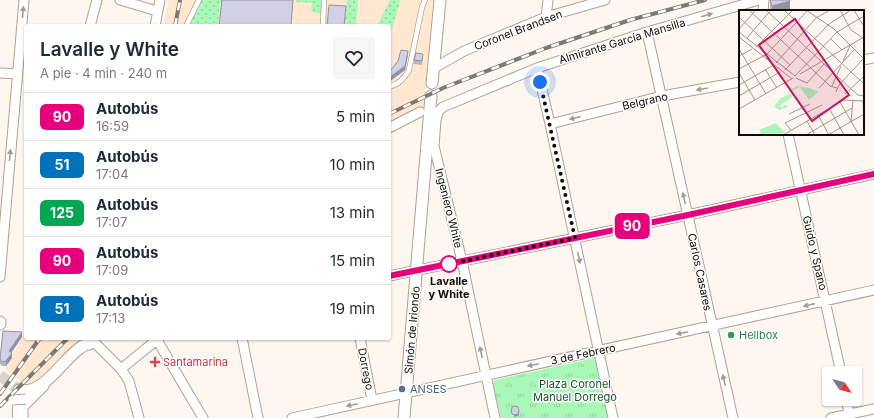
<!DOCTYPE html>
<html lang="es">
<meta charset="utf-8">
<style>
body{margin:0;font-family:Inter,sans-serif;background:#f6f6f7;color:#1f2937;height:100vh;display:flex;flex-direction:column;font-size:15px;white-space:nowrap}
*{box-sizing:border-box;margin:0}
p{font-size:13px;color:#747a83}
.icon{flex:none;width:22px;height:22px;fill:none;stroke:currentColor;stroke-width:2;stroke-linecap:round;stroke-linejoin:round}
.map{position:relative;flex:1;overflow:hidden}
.sheet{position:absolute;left:24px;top:24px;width:367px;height:316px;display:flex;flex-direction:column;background:#fff;border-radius:4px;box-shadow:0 1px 3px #0004}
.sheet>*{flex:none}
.badge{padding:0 8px;border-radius:6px;font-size:14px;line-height:26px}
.needle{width:26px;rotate:125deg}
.fabs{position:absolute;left:822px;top:366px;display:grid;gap:8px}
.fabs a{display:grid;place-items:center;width:40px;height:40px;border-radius:4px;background:#fff;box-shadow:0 1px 3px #0004;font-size:20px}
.you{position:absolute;width:20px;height:20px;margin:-10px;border:3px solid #fff;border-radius:50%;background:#1a73e8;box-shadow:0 0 0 6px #1a73e833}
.map>.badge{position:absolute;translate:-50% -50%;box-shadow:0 0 0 2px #fff}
.round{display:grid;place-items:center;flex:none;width:42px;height:42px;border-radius:4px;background:#f6f6f7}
.headline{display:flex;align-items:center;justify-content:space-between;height:68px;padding:0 16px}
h1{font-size:19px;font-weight:600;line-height:30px}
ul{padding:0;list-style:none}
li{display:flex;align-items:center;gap:12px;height:48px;padding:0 16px;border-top:1px solid #e0e1e3}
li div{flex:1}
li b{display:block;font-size:15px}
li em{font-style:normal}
li .badge{min-width:44px;font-weight:700;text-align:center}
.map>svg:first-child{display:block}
</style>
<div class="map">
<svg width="874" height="418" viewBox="0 0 874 418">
<defs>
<pattern id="grass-dots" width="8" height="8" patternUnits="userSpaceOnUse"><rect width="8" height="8" fill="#aaf8b8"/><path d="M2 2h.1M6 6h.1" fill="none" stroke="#91d39d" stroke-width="1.8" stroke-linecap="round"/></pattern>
<pattern id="park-tufts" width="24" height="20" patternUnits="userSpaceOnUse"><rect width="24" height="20" fill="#aaf8b8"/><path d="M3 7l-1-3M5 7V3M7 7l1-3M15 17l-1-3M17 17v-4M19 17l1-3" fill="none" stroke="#91d39d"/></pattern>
</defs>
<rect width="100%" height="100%" fill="#fef7f0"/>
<path fill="#ffe7d0" d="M 169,0 L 433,0 L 424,105 L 420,112 L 389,128 L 389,26 L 163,26 Z
M 26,329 L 26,338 L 96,338 L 31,386 L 25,385 L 5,369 Z"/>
<path fill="url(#grass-dots)" d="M 202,0 L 226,0 L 225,2 L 220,3 L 218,26 L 189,26 Z
M 296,0 L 324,0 L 323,14 L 311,12 L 312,3 L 296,2 Z
M 347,0 L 358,0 L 356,26 L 344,26 Z
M 390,0 L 400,0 L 397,13 L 389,38 L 389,26 L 377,26 Z"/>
<path fill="url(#park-tufts)" d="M 595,358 L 597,359 L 608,418 L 501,418 L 493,385 L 494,380 Z"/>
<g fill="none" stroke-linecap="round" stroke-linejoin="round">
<path stroke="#dad3cd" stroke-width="11" stroke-dasharray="11 5.5" stroke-linecap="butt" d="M 0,375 L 19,390"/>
<g stroke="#b1a190" stroke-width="6">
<path id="service" d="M 186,26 L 199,0
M 323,26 L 324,0
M 389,87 C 399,84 404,79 409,70 L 422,7 L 425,0"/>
</g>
<g stroke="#b1a190" stroke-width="11">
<path id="minor" d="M 120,0 L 157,11
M 763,11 L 764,0
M 546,17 L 548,0
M 90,26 L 97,0
M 155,26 L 160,0
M 647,32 L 733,418
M 863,60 L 874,58
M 434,68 L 464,51 L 546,17 L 605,0
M 537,68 L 550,124 L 613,418
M 0,73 L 17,74
M 550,124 L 662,96 L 740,82
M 389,128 L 420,112
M 788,134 L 841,373
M 389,276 L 688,215 L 874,174
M 0,277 L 24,0
M 242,338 L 258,418
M 360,338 L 372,400
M 157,340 L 203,418
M 89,345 L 93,341 L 121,369 L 129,381 L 139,418
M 121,369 L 159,338
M 846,399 L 850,418
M 23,417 L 23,407 L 44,386
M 292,418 L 874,290
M 495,418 L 462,261 L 434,146 L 436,120 L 438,112 L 443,107 L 537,68 L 647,32 L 759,0
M 831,418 L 874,409"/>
</g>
<g stroke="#b1a190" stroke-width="13">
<path id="tertiary" d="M 432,83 L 440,0
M 0,322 L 0,324
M 19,418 C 16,407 22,401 19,390 C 42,397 62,360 80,348 C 84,345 89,343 93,341
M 404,418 L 431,96"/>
</g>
<use href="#service" stroke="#fff" stroke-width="4.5"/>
<use href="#minor" stroke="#fff" stroke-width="9"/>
<use href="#tertiary" stroke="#fff" stroke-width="11"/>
<g stroke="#7e7772" stroke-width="4">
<path id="rail" d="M 175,26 L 180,0
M 389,114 L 443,88 L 546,48 L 630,20 L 705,0
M 0,394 L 40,338
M 0,406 L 68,338"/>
</g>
<use href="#rail" stroke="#fff" stroke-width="2.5" stroke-dasharray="8" stroke-linecap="butt"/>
<g stroke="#b1a190" stroke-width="11" stroke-linecap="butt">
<path id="minor-bridge" d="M 13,400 L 26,399"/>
</g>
<use href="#minor-bridge" stroke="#fff" stroke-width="9"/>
</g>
<path fill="#b3b4c6" d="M 770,0 L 790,0 L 790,11 L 770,11 Z
M 423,58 L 422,65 L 414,64 L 414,60 Z
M 22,337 L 11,353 L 12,358 L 6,366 L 2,366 L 0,364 L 0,359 Z"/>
<path fill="#9292a1" d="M 790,1 L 790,11 L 772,11 L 772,6 Z
M 408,51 L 408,55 L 405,70 L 389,82 L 389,78 Z
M 22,332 L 22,337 L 9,356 L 9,351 Z
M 12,353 L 12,358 L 6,366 L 6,361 Z
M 519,411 L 519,414 L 518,416 L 514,417 L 514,415 Z"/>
<path fill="#d0d1e6" stroke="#9292a1" d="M 222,0 L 293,0 L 291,25 L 297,26 L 219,26 Z
M 770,0 L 790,0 L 790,1 L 772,6 Z
M 329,5 L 346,6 L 344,26 L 327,26 Z
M 401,50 L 408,51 L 405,66 L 389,78 L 389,71 L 391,70 L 398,61 Z
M 416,53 L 423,54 L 422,61 L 414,60 Z
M 3,331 L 22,332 L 9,351 L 12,353 L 6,361 L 2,362 L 0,359 Z
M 514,406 L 518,407 L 519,411 L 518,414 L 514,415 L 511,413 L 512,407 Z"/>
<defs><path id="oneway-solid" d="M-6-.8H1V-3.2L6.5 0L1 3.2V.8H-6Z"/></defs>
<g fill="#9f9d9b">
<use href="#oneway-solid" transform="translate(23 12) rotate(-85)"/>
<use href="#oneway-solid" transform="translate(707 15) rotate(-16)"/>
<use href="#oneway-solid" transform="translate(702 89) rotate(170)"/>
<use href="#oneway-solid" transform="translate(575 118) rotate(166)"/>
<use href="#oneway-solid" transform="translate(10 155) rotate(-85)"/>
<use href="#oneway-solid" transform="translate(684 198) rotate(-102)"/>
<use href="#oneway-solid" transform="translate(579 258) rotate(78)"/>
<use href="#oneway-solid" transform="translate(809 305) rotate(167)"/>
<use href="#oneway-solid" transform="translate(682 333) rotate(168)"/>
<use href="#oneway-solid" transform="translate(481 352) rotate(-102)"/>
<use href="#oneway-solid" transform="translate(533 365) rotate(168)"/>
<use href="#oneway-solid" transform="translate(724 380) rotate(-103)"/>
<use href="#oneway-solid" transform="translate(352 405) rotate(168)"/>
</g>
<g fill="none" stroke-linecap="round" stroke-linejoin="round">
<g stroke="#fff" stroke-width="9">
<path id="line" d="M 389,276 L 688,215 L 874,174"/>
</g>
<use href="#line" stroke="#e6007e" stroke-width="6"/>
<path stroke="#100a05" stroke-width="4" stroke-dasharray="0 7.2" d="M 449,264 L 575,238 L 540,82"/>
</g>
<circle fill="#fff" stroke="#e6007e" stroke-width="2" cx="449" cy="264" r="8"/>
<circle fill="#2e9e5b" stroke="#fff" stroke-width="1.5" cx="731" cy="335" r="4"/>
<path fill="#e0444e" stroke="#fff" stroke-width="1.5" d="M153 356h4v4h4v4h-4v4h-4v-4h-4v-4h4z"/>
<circle fill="#5c6f8a" stroke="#fff" stroke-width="1.5" cx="402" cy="389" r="4"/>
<g text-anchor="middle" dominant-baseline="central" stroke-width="3" stroke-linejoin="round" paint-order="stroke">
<g font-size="11" fill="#100a05" stroke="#fff">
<text transform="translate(518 30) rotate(-21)">Coronel Brandsen</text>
<text transform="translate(622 41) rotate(-17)">Almirante García Mansilla</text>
<text transform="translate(645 101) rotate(-13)">Belgrano</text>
<text transform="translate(449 208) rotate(76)">Ingeniero White</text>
<text transform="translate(815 253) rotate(77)">Guido y Spano</text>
<text transform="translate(700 272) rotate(78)">Carlos Casares</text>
<text transform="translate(412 330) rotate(-85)">Simón de Iriondo</text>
<text transform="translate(583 354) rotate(-12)">3 de Febrero</text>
<text transform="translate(366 369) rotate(79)">Dorrego</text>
</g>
<g font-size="11" font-weight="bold" fill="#100a05" stroke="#fff">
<text x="449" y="281">Lavalle<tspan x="449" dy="13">y White</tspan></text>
</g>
<g font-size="11" fill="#27864d" stroke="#fff" text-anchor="start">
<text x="739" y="335">Hellbox</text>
</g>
<g font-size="11" fill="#be3a42" stroke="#fff" text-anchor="start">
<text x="163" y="362">Santamarina</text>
</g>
<g font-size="11" fill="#175429" stroke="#fff">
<text x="575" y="384">Plaza Coronel<tspan x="575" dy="13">Manuel Dorrego</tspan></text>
</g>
<g font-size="11" fill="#4e5e75" stroke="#fff" text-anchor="start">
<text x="410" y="389">ANSES</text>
</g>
</g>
<g transform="translate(739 10)">
<rect width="125" height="125" fill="#fef7f0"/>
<path d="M 58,76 L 71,78 L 79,82 L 70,90 L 61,77 L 43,85 ZM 55,82 L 55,85 L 40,96 L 44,98 L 44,95 L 52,95 L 48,95 L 49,97 L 40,100 L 35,96 L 42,88 Z" fill="#aaf8b8"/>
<path d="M 37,113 L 46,123 L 18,125 L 22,123 L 20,120 Z" fill="#aaf8b8"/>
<path fill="none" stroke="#9f9892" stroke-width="1" d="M 10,0 L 91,76 L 98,78M 27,0 L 112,79 L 119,85 L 125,86M 45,0 L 125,74M 67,0 L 95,19 L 125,49M 101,0 L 112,20 L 124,28M 115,0 L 124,15M 0,7 L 51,55M 0,19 L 17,0M 0,22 L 56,66 L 98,22 L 125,6M 0,27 L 53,69M 8,28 L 32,0M 92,29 L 103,40M 17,37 L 54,0M 0,39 L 27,84M 0,46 L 13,39M 104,51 L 111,36M 37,53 L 77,8 L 91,0M 0,59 L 28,44 L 69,0M 26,59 L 38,78M 46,60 L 90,14 L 112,0M 0,63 L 16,90M 61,64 L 125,27M 57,68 L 68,73 L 85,54M 0,75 L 33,56M 93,76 L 102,56M 80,78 L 116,39M 97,82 L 100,75 L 125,48M 106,84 L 125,66M 0,86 L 41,62M 124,91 L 125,110M 101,92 L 120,125M 90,98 L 105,125M 0,99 L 54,68M 50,104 L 71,94M 79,105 L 90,125M 68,111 L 76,125M 112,112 L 114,90M 52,120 L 46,113 L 83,95M 44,125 L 105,90 L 125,91M 67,125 L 113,98M 89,125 L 125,104"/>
<path fill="#c2185b" fill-opacity="0.15" stroke="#c2185b" stroke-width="2" d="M 56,9 L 110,85 L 73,111 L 20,35 Z"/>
<rect width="125" height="125" fill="none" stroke="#100a05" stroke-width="2"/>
</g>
</svg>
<div class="fabs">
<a><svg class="needle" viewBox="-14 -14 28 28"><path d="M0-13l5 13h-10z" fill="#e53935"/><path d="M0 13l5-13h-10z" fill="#747a83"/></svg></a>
</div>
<div class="you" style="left:540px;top:82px"></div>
<b class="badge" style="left:632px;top:226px;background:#e6007e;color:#fff">90</b>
<section class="sheet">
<div class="headline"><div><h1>Lavalle y White</h1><p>A pie · 4 min · 240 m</p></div><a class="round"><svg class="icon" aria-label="heart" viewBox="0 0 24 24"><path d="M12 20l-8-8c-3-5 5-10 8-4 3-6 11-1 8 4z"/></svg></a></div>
<ul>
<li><span class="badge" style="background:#e6007e;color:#fff">90</span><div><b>Autobús</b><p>16:59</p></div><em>5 min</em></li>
<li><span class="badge" style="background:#0072bc;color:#fff">51</span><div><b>Autobús</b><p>17:04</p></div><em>10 min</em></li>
<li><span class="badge" style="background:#00a651;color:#fff">125</span><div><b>Autobús</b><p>17:07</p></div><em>13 min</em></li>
<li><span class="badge" style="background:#e6007e;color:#fff">90</span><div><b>Autobús</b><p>17:09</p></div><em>15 min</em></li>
<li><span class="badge" style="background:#0072bc;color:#fff">51</span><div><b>Autobús</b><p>17:13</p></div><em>19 min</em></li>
</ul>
</section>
</div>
